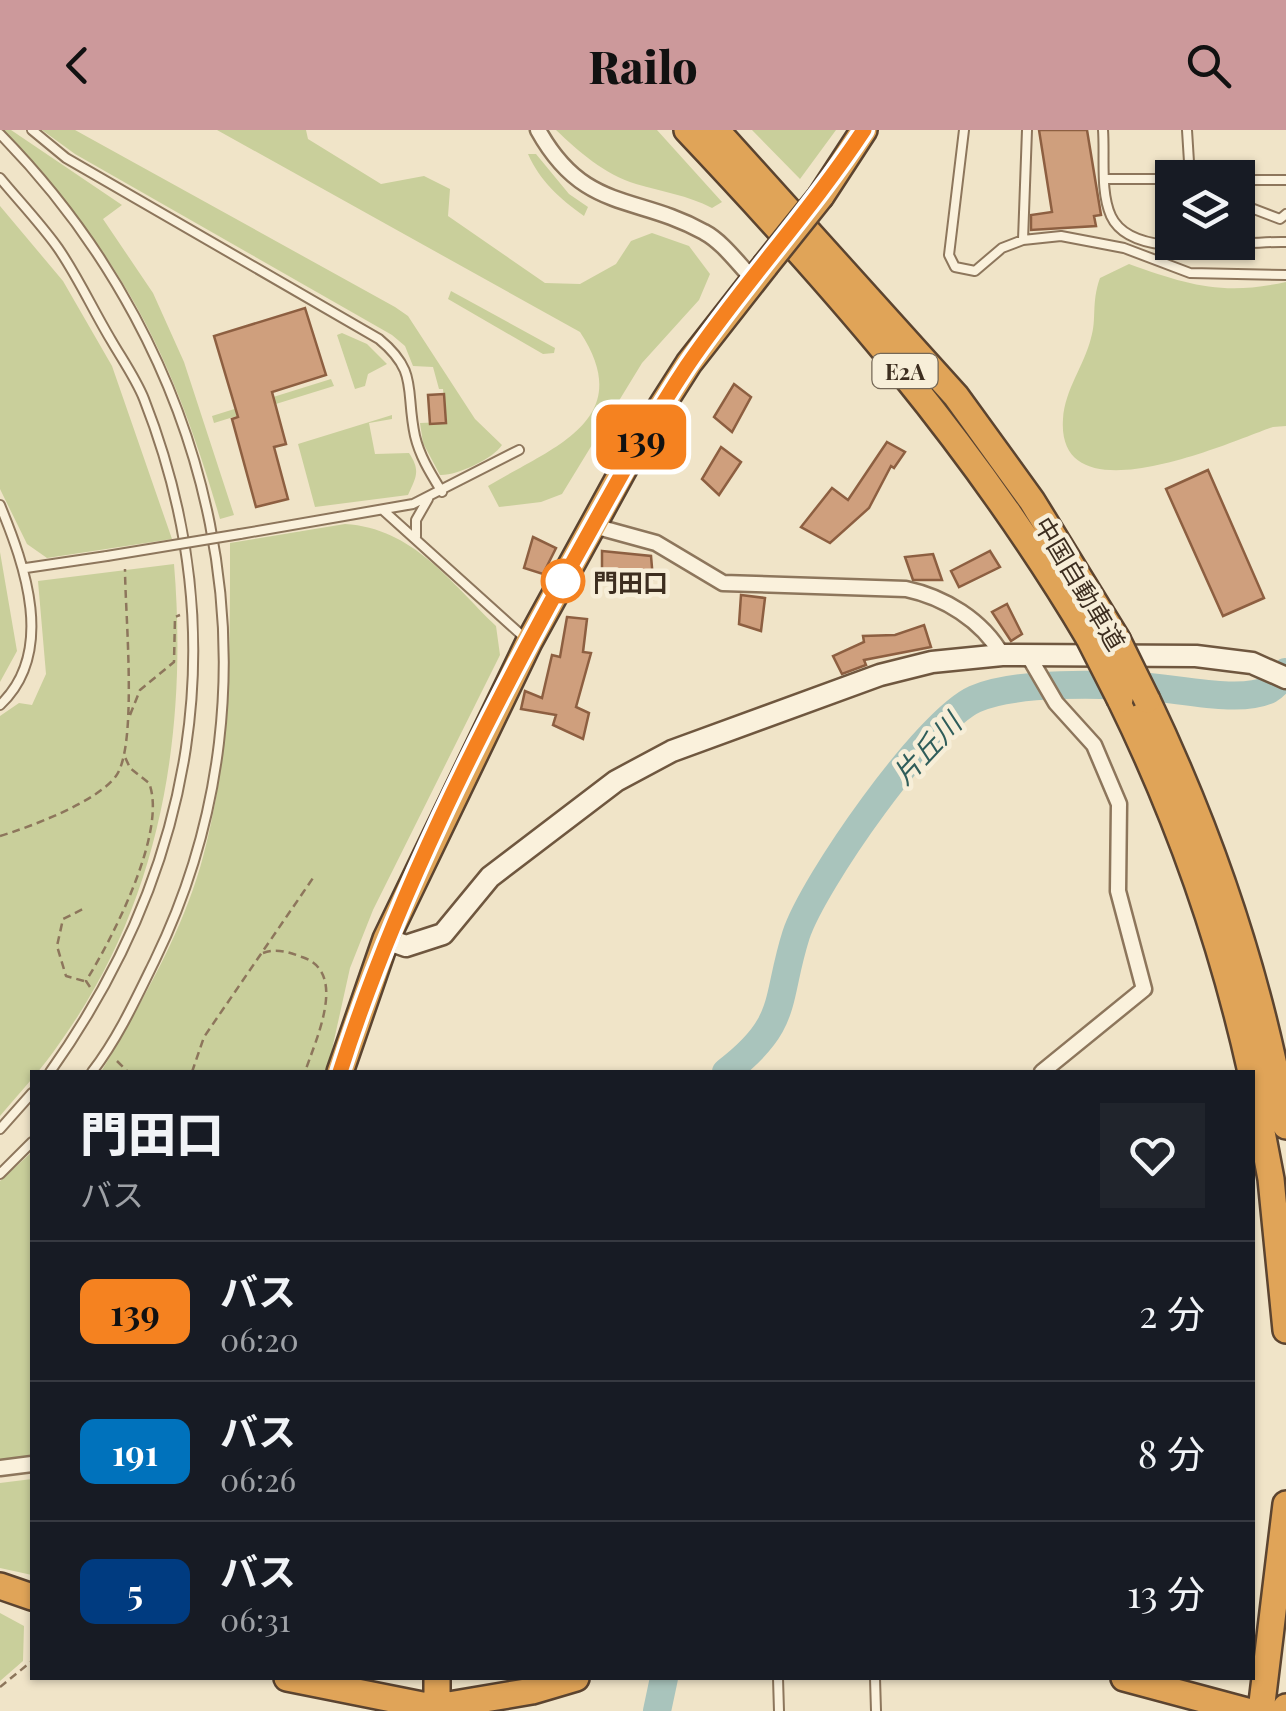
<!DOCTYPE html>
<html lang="ja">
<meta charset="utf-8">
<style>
body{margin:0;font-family:"Playfair Display","Noto Sans JP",serif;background:#20242c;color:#f1f3f6;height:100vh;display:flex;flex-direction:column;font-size:38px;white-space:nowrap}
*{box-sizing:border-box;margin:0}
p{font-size:32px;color:#9ea1a6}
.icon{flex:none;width:55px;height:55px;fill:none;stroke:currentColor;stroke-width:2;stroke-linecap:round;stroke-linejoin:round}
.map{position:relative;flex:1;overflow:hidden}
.sheet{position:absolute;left:30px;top:940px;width:1225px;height:610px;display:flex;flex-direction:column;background:#171b24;border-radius:0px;box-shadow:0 2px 8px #0004}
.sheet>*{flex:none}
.badge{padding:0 20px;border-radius:15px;font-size:35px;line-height:65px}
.fabs{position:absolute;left:1155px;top:30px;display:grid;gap:20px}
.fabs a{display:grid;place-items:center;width:100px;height:100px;border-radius:0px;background:#171b24;box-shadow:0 2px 8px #0004;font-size:50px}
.map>.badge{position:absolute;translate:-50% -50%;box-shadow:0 0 0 5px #fff}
.round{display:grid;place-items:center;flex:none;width:105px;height:105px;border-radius:0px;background:#20242c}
.head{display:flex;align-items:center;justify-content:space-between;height:170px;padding:0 50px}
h1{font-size:48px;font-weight:800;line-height:75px}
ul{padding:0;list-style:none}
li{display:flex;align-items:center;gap:30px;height:140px;padding:0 50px;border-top:2px solid #363941}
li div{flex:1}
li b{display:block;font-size:38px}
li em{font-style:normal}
li .badge{min-width:110px;font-weight:700;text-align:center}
header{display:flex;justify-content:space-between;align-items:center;height:130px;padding:0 50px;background:#cc999b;color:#111;font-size:45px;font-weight:800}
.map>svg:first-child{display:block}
</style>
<header><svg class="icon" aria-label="back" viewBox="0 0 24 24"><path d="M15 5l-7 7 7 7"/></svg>Railo<svg class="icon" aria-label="search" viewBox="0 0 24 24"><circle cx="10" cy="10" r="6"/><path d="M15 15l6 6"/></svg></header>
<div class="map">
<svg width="1286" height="1581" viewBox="0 0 1286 1581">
<rect width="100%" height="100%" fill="#f0e4c8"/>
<path fill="#c9cf9b" d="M 1,0 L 11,0 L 122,75 L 103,89 L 153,163 L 184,232 L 234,385 L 220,389 C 172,223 122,125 1,0 Z
M 42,0 L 75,0 L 395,177 L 408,186 L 475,289 L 502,315 C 493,329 456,346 440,345 L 423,313 L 420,293 L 446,292 L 443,259 L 439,259 L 433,237 L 413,236 L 405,216 L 392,205 L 75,24 Z
M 217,0 L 306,0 L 308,9 L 381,54 L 424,46 L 450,59 L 448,86 L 545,153 L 580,154 L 616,134 L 631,111 L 652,103 L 689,116 L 710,144 L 699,170 L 642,233 L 562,364 L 541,372 L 499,377 L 488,356 C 553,317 638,290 580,202 Z
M 556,0 L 657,0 L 722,72 L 712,78 C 687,65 663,62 636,54 C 604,44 579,22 556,0 Z
M 752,0 L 836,0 L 800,49 Z
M 528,24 L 536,24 L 569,64 L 588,77 L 584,86 C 560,69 540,51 528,24 Z
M 0,76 L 63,151 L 112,236 L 172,409 L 47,428 L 27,414 L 0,359 Z
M 1129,134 C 1188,155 1223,166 1286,152 L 1286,296 L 1273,297 C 1230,312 1056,391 1063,289 C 1065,259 1084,236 1091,208 C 1097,189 1091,173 1100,148 Z
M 451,161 L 555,218 L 554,223 L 543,224 L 448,169 Z
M 342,203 L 367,214 L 387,234 L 368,244 L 365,256 L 355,259 L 337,205 Z
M 331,249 L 334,256 L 214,293 L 212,286 Z
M 392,285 L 392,289 L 369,293 L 375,324 L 409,323 C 421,341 416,347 408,365 L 315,377 L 298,314 Z
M 345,394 C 413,398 450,452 496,496 L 500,525 L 373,780 L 350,838 L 327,942 L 101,942 C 142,871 187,796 206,715 C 231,615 230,515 230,413 Z
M 0,422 L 17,521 L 0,552 Z
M 174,434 C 188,602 161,771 61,911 C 42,939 22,960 0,986 L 0,586 L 19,573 L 32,575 L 46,544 L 38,451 Z
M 32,1022 L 32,1326 L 0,1331 L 0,1051 Z
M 32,1349 L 32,1445 L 0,1438 L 0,1353 Z
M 0,1483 L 24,1496 L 23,1531 L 0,1551 Z"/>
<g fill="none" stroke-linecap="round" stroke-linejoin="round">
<path stroke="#a9c4bc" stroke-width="28" d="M 726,942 C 790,893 775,871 796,805 C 813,753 926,591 975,569 C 1014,551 1105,554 1149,557 C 1180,559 1243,574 1270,559 C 1276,556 1282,547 1286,542
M 657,1581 L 664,1548"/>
</g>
<path fill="#cf9f7d" stroke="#8d5f41" stroke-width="2.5" d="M 1039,0 L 1087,0 L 1101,85 L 1094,86 L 1096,96 L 1031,100 L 1031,85 L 1052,82 Z
M 305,178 L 326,245 L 272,262 L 286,314 L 274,317 L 288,369 L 256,377 L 232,289 L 238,287 L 214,206 Z
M 734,254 L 751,267 L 732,302 L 714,287 Z
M 444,264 L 446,293 L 430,294 L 428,265 Z
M 887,312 L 905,322 L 894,338 L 891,336 L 869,378 L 830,413 L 801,397 L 832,358 L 848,370 Z
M 721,317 L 741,332 L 719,365 L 702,349 Z
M 1208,340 L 1264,468 L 1223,486 L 1166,359 Z
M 533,407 L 556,418 L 543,444 L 524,438 Z
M 602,421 L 651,426 L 653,449 L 602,448 Z
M 990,421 L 1000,437 L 959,457 L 951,441 Z
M 933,424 L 942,450 L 913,450 L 905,427 Z
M 741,465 L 765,468 L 761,501 L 739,494 Z
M 1007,474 L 1022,504 L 1011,511 L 992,482 Z
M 567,487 L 587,489 L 583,522 L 591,523 L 576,577 L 589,583 L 583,609 L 553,595 L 556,585 L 521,579 L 525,561 L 542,568 L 552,525 L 560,527 Z
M 924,495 L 931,517 L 864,530 L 866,535 L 842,544 L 833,526 L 864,512 L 863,506 L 895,505 Z"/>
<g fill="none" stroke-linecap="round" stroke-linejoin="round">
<g stroke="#8d765c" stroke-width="12">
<path id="lane" d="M 32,0 L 66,28 L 379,209 C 419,242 405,260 415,306 C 420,327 431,344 442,362
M 964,0 L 949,125 L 955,137 L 975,141 L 1002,118 L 1023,110 L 1061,106 L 1124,118 L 1190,143 L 1286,145
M 1103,0 C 1105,26 1100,62 1111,86 C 1133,134 1240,110 1286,112
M 1187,0 L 1190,48
M 0,4 C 216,224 292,548 155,830 C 136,869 118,908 92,942
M 0,48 C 19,71 41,94 58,118 C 78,147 93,180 111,210 C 122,229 136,249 144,269 C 237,506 194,739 50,942
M 1105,49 L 1172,49
M 1238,50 L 1286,50
M 1238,73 L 1280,89 L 1286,84
M 1023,110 L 1027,0
M 0,375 C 25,436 56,522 0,575
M 384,381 L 526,509
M 240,404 L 413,374 L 519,320
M 416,407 L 416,390 L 428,369
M 26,438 L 107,426
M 0,999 L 32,963
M 0,1044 L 32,1012
M 778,1548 L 779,1581
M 875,1548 L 876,1581"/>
</g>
<g stroke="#8d765c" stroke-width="19">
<path id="street" d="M 538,0 C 584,83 636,64 704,102 C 723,112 739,135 754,150
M 594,396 L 656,413 L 723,453 L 906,459 C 944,467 982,490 1002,525
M 1028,525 L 1056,573 L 1094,615 L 1119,674 L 1118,761 L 1144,859 L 1042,942
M 0,1338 L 32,1334"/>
</g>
<g stroke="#6f573f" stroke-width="25">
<path id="secondary" d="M 386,809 L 406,816 L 443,804 L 490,747 L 616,651 L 672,621 L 880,545 L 932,532 L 1002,525 L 1196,526 L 1252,533 L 1286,548"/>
</g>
<g stroke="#5b4430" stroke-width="30">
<path id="highway" d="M 687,0 C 840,162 975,316 1089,508
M 716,0 L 956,266 L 1032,371 L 1117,509
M 821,66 L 864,0
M 1120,569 C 1179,689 1222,812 1251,942
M 1147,570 C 1212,706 1260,848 1286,996
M 340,942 L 386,809 L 529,512 L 638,313 L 689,233 L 765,136
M 1252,950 L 1271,1049 L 1286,1200
M 0,1456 L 32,1467
M 287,1548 L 452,1581
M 437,1548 L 437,1577
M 1124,1548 L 1247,1581
M 437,1577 L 532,1561 L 576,1548
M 1261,1581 L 1286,1374
M 1285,1581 L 1286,1577"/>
</g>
<path stroke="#8d765c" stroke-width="2.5" stroke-dasharray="8 5" stroke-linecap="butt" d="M 130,585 L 140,560 L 174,532 L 175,487 L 180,485
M 0,706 C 30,697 97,672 116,646 C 138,616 125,482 125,439
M 263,823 C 277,818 288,822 302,827 C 349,842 315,911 305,942
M 84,851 L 66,846 L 57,816 L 63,789 L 85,778
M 90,857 L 86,851 C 112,809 168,701 149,653 L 130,638 L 125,627
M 117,931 L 128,942
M 192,942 L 204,907 L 313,748
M 0,1557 L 32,1531"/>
<use href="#lane" stroke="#faf1dc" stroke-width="8"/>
<use href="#street" stroke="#faf1dc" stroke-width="14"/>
<use href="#secondary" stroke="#faf1dc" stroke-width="20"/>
<use href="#highway" stroke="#e0a458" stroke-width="25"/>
<g stroke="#8d765c" stroke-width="12" stroke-linecap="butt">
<path id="lane-bridge" d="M 107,426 L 240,404"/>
</g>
<g stroke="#5b4430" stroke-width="30" stroke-linecap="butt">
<path id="highway-bridge" d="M 765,136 L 821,66
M 1089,508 L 1120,569
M 1117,509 L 1147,570"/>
</g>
<use href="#lane-bridge" stroke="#faf1dc" stroke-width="8"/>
<use href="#highway-bridge" stroke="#e0a458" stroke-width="25"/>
</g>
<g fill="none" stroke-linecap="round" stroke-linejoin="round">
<g stroke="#fff" stroke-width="22">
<path id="line" d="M 340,942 C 395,769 478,605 565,446 C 605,375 642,304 687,236 C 742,155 810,82 864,0"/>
</g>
<use href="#line" stroke="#f58220" stroke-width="15"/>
</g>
<circle fill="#fff" stroke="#f58220" stroke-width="5" cx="563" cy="451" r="20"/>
<g text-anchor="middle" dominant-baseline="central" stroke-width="9" stroke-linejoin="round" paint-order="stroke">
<rect fill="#f7eed8" stroke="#756857" stroke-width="2.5" x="872.5" y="224" width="65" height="34" rx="8"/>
<g font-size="22" font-weight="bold" fill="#3d2e20">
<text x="905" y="241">E2A</text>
</g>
<g font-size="25" font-weight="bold" fill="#3d2e20" stroke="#f7eed8" text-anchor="start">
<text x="593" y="451">門田口</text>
</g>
<g font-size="25" fill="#3d2e20" stroke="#f7eed8">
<text transform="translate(1081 453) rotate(59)">中国自動車道</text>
</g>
<g font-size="28" font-style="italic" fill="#2f5d5a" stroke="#f7eed8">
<text transform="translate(926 618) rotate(-47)">片丘川</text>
</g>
</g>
</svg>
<div class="fabs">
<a><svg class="icon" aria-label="layers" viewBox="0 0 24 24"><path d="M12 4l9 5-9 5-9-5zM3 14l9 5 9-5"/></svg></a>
</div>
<b class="badge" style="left:641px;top:307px;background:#f58220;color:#111">139</b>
<section class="sheet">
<div class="head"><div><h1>門田口</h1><p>バス</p></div><a class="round"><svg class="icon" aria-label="heart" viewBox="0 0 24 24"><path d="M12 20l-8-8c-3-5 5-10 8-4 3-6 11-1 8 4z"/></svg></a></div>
<ul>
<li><span class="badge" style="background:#f58220;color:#111">139</span><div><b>バス</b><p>06:20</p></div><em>2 分</em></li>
<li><span class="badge" style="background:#0072bc;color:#fff">191</span><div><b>バス</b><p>06:26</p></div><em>8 分</em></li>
<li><span class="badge" style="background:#003b80;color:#fff">5</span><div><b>バス</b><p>06:31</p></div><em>13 分</em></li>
</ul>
</section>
</div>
